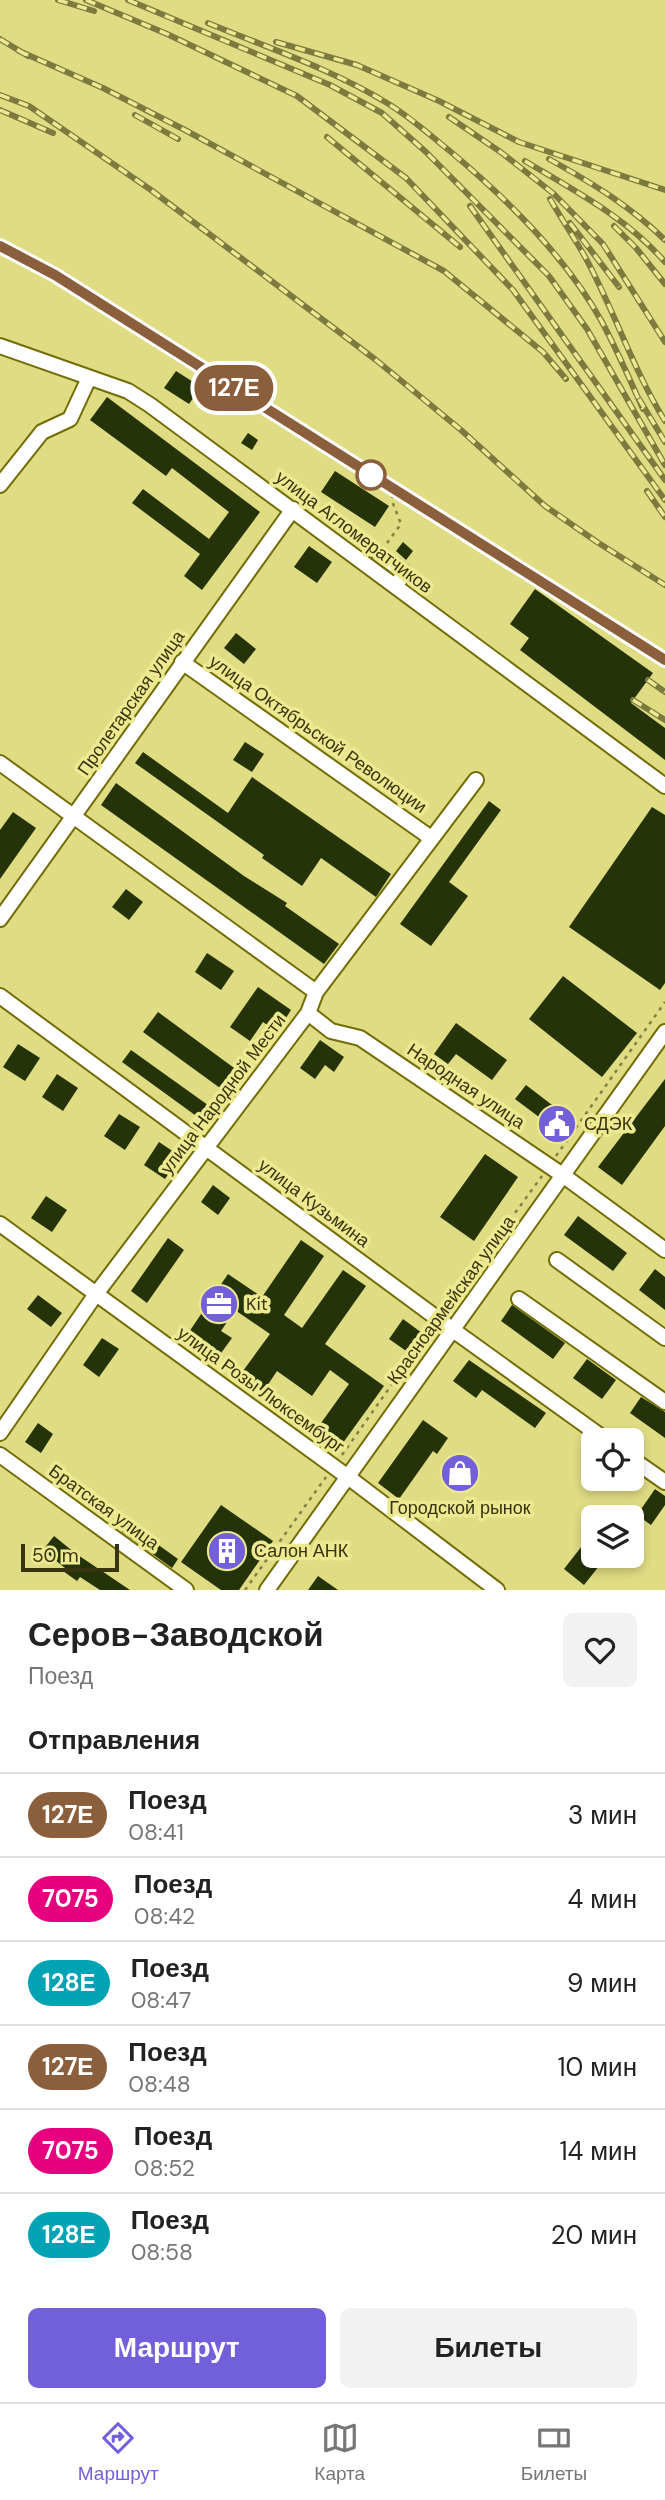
<!DOCTYPE html>
<html lang="ru">
<meta charset="utf-8">
<style>
body{margin:0;font-family:"DM Sans",sans-serif;background:#f2f2f2;color:#222;height:100vh;display:flex;flex-direction:column;font-size:26px;white-space:nowrap}
*{box-sizing:border-box;margin:0}
p{font-size:23px;color:#767676}
.icon{flex:none;width:38px;height:38px;fill:none;stroke:currentColor;stroke-width:2;stroke-linecap:round;stroke-linejoin:round}
.map{position:relative;height:1590px;overflow:hidden}
.drawer{display:flex;flex-direction:column;background:#fff;flex:1}
.drawer>*{flex:none}
.badge{padding:0 14px;border-radius:23px;font-size:24px;line-height:46px}
.controls{position:absolute;left:581px;top:1428px;display:grid;gap:14px}
.controls a{display:grid;place-items:center;width:63px;height:63px;border-radius:10px;background:#fff;box-shadow:0 4px 10px #0003;font-size:35px}
.scale{position:absolute;left:21px;bottom:18px;width:98px;box-sizing:border-box;padding-left:7px;border:4px solid #37340f;border-top:0;font-size:19px;line-height:24px;white-space:nowrap;color:#37340f;-webkit-text-stroke:5px #ede991;paint-order:stroke}
.map>.badge{position:absolute;translate:-50% -50%;box-shadow:0 0 0 4px #fff}
h2{padding:0 28px;font-size:26px;line-height:63px}
.round{display:grid;place-items:center;flex:none;width:74px;height:74px;border-radius:10px;background:#f2f2f2}
.headline{display:flex;align-items:center;justify-content:space-between;height:119px;padding:0 28px}
h1{font-size:33px;font-weight:600;line-height:52px}
.action{display:flex;gap:14px;margin-top:auto;padding:14px 28px}
.action a{flex:1;height:80px;border-radius:10px;background:#7260db;color:#fff;font-size:28px;font-weight:600;line-height:80px;text-align:center}
.action a+a{background:#f2f2f2;color:#222}
ul{padding:0;list-style:none}
li{display:flex;align-items:center;gap:21px;height:84px;padding:0 28px;border-top:2px solid #e0e0e0}
li div{flex:1}
li b{display:block;font-size:26px}
li em{font-style:normal}
li .badge{min-width:77px;font-weight:700;text-align:center}
.tabs{display:flex;justify-content:space-around;align-items:center;height:98px;border-top:2px solid #e0e0e0;background:#fff;font-size:19px;color:#767676}
.tabs a{display:grid;justify-items:center;gap:4px}
.tabs .current{color:#7260db}
.map>svg:first-child{display:block}
</style>
<div class="map">
<svg width="665" height="1590" viewBox="0 0 665 1590">
<rect width="100%" height="100%" fill="#e0dc84"/>
<path fill="#253309" d="M 176,371 L 201,387 L 189,404 L 164,388 Z
M 107,397 L 260,512 L 202,590 L 184,576 L 200,554 L 132,503 L 143,489 L 209,539 L 229,512 L 172,468 L 166,476 L 90,420 Z
M 248,433 L 258,440 L 252,450 L 241,443 Z
M 335,471 L 389,506 L 375,527 L 321,492 Z
M 403,542 L 413,551 L 406,560 L 396,551 Z
M 309,546 L 332,562 L 317,583 L 294,567 Z
M 535,589 L 653,673 L 631,703 L 665,728 L 665,760 L 520,650 L 529,638 L 510,624 Z
M 236,633 L 256,649 L 244,664 L 224,648 Z
M 245,742 L 264,754 L 252,772 L 233,760 Z
M 143,752 L 228,813 L 252,777 L 391,874 L 376,897 L 321,858 L 302,886 L 262,858 L 264,855 L 135,763 Z
M 116,783 L 244,876 L 287,903 L 285,906 L 339,944 L 324,964 L 101,805 Z
M 489,801 L 501,810 L 449,882 L 468,896 L 431,946 L 400,924 Z
M 652,807 L 665,815 L 665,983 L 660,990 L 569,927 Z
M 13,812 L 36,828 L 0,879 L 0,830 Z
M 126,889 L 143,902 L 129,920 L 112,907 Z
M 207,953 L 234,971 L 221,990 L 195,972 Z
M 563,976 L 637,1033 L 602,1077 L 529,1019 Z
M 258,987 L 291,1010 L 277,1032 L 263,1022 L 250,1041 L 230,1027 Z
M 158,1012 L 245,1076 L 231,1096 L 143,1032 Z
M 456,1023 L 507,1060 L 492,1080 L 456,1054 L 448,1064 L 434,1054 Z
M 320,1040 L 344,1057 L 334,1072 L 325,1065 L 315,1079 L 300,1068 Z
M 18,1044 L 40,1058 L 25,1081 L 3,1067 Z
M 131,1050 L 219,1113 L 210,1126 L 122,1062 Z
M 57,1074 L 78,1088 L 63,1111 L 42,1097 Z
M 665,1079 L 665,1126 L 622,1185 L 598,1167 Z
M 526,1085 L 569,1118 L 559,1132 L 515,1099 Z
M 119,1114 L 140,1127 L 125,1150 L 104,1136 Z
M 159,1142 L 180,1156 L 165,1179 L 144,1165 Z
M 485,1154 L 518,1177 L 474,1241 L 440,1217 Z
M 213,1185 L 230,1198 L 218,1215 L 201,1202 Z
M 46,1196 L 67,1210 L 52,1232 L 31,1218 Z
M 578,1216 L 627,1253 L 613,1271 L 564,1235 Z
M 168,1238 L 184,1250 L 147,1303 L 131,1291 Z
M 301,1240 L 324,1256 L 284,1315 L 302,1328 L 343,1270 L 366,1286 L 325,1344 L 384,1386 L 340,1447 L 316,1430 L 349,1384 L 330,1370 L 312,1396 L 277,1371 L 263,1392 L 240,1375 L 270,1334 L 235,1310 L 221,1331 L 232,1338 L 216,1360 L 185,1338 L 228,1274 L 262,1297 Z
M 655,1269 L 665,1277 L 665,1310 L 639,1290 Z
M 38,1295 L 62,1313 L 51,1327 L 27,1309 Z
M 512,1305 L 565,1343 L 553,1359 L 501,1321 Z
M 403,1319 L 422,1333 L 409,1353 L 389,1339 Z
M 102,1338 L 119,1349 L 99,1377 L 83,1365 Z
M 587,1359 L 616,1380 L 602,1399 L 573,1378 Z
M 469,1360 L 546,1413 L 535,1428 L 482,1390 L 476,1398 L 453,1381 Z
M 641,1397 L 665,1412 L 665,1438 L 630,1413 Z
M 423,1420 L 448,1438 L 437,1454 L 433,1451 L 399,1499 L 378,1483 Z
M 38,1423 L 53,1434 L 41,1453 L 25,1442 Z
M 655,1489 L 665,1496 L 665,1505 L 651,1525 L 637,1515 Z
M 221,1505 L 273,1541 L 239,1590 L 221,1590 L 181,1562 Z
M 128,1523 L 178,1559 L 172,1568 L 122,1532 Z
M 54,1536 L 75,1553 L 130,1590 L 100,1590 L 80,1577 L 77,1581 L 63,1571 L 65,1568 L 43,1550 Z
M 585,1542 L 593,1548 L 593,1556 L 607,1556 L 584,1585 L 564,1569 Z
M 318,1576 L 338,1590 L 308,1590 Z"/>
<g fill="none" stroke-linecap="round" stroke-linejoin="round">
<g stroke="#736d06" stroke-width="18">
<path id="minor" d="M 0,346 L 128,391 L 150,405 L 665,786
M 0,485 L 42,432 L 70,419 L 89,378
M 379,554 L 405,573 L 395,586
M 182,662 L 431,838
M 0,763 L 316,992
M 0,919 L 293,509
M 0,996 L 453,1330 L 606,1440
M 308,1013 L 331,1031 L 360,1038 L 564,1176 L 665,1250
M 0,1224 L 348,1477 L 497,1590
M 557,1260 L 665,1338
M 519,1299 L 665,1402
M 0,1433 L 96,1294 L 308,1013 L 316,992 L 476,780
M 0,1455 L 186,1590
M 632,1459 L 665,1482
M 267,1590 L 665,1032"/>
</g>
<path stroke="#838044" stroke-width="2.5" stroke-dasharray="3.5 5" stroke-linecap="butt" d="M 387,543 L 401,524 L 392,501 L 393,496
M 556,1156 L 665,1002
M 445,1309 L 542,1176
M 342,1455 L 431,1329
M 245,1590 L 326,1477"/>
<use href="#minor" stroke="#fff" stroke-width="14"/>
<g stroke="#7d7a40" stroke-width="6">
<path id="rail" d="M 58,0 L 94,11
M 86,0 L 167,34 L 297,96 L 406,178 L 513,290 L 665,500
M 128,0 L 330,85 L 382,113 L 426,152 L 549,276 L 587,329 L 665,465
M 208,23 C 268,48 332,69 387,103 C 410,117 430,135 451,152 C 507,199 566,257 602,322 C 617,350 630,380 643,409
M 0,39 L 28,56
M 276,42 L 357,65 L 439,101 L 519,142 L 665,190
M 19,51 L 103,88 L 185,130 L 444,271 L 543,352 L 566,379
M 0,95 L 29,106 L 151,190 L 376,360 L 461,430 L 545,506 L 597,542 L 665,585
M 0,110 L 53,133
M 135,115 L 178,139
M 449,117 L 502,153 L 554,194 L 603,244 L 665,342
M 327,137 L 460,247
M 549,159 C 592,183 630,206 665,240
M 525,161 C 575,191 627,218 665,262
M 550,199 C 561,218 573,236 584,255 C 614,309 632,368 665,421
M 470,206 L 665,480
M 570,223 L 619,287
M 614,226 L 636,248 L 665,284
M 0,246 L 55,275 L 665,660
M 639,399 L 665,442
M 647,491 L 665,517
M 648,680 L 665,692
M 633,700 L 665,720"/>
</g>
<use href="#rail" stroke="#ede991" stroke-width="3.5" stroke-dasharray="10" stroke-linecap="butt"/>
</g>
<g fill="none" stroke-linecap="round" stroke-linejoin="round">
<g stroke="#fff" stroke-width="16">
<path id="line" d="M 0,246 L 55,275 L 665,660"/>
</g>
<use href="#line" stroke="#8b5e3c" stroke-width="10"/>
</g>
<defs>
<g id="civic-disc" transform="scale(2.0125)"><circle r="9.5" fill="#7260db" stroke="#ede991"/><path d="M-.6-6.5H3V-4.5H.6V-3L4-1V1h2V6H-6V1h2V-1L-.6-3ZM-1.2 2.5V6h2.4V2.5Z" fill="#fff"/></g>
<g id="office-disc" transform="scale(2.0125)"><circle r="9.5" fill="#7260db" stroke="#ede991"/><path d="M-6-3h4V-5.5h4V-3h4V5H-6ZM-1-4.5V-3h2v-1.5ZM-6 0V1H6V0Z" fill="#fff"/></g>
<g id="shop-disc" transform="scale(2.0125)"><circle r="9.5" fill="#7260db" stroke="#ede991"/><path d="M-5-2.5h2.3a2.7 3.5 0 0 1 5.4 0H5L5.5 6h-11ZM-1.5-2.5h3a1.5 2.3 0 0 0-3 0Z" fill="#fff"/></g>
<g id="building-disc" transform="scale(2.0125)"><circle r="9.5" fill="#7260db" stroke="#ede991"/><path d="M-4-6H4V6H1V3H-1V6H-4ZM-2.5-4.3h1.7v1.8h-1.7ZM.8-4.3h1.7v1.8H.8ZM-2.5-1h1.7V.8h-1.7ZM.8-1h1.7V.8H.8Z" fill="#fff"/></g>
</defs>
<g fill-rule="evenodd">
<use href="#civic-disc" x="557" y="1124"/>
<use href="#office-disc" x="219" y="1304"/>
<use href="#shop-disc" x="460" y="1473"/>
<use href="#building-disc" x="227" y="1551"/>
</g>
<circle fill="#fff" stroke="#8b5e3c" stroke-width="3.5" cx="371" cy="475" r="14"/>
<g text-anchor="middle" dominant-baseline="central" stroke-width="7" stroke-linejoin="round" paint-order="stroke">
<g font-size="18" fill="#37340f" stroke="#ede991">
<text transform="translate(354 532) rotate(37)">улица Агломератчиков</text>
<text transform="translate(131 703) rotate(-55)">Пролетарская улица</text>
<text transform="translate(318 734) rotate(35)">улица Октябрьской Революции</text>
<text transform="translate(466 1086) rotate(34)">Народная улица</text>
<text transform="translate(223 1094) rotate(-53)">улица Народной Мести</text>
<text transform="translate(314 1203) rotate(37)">улица Кузьмина</text>
<text transform="translate(451 1300) rotate(-54)">Красноармейская улица</text>
<text transform="translate(261 1390) rotate(36)">улица Розы Люксембург</text>
<text transform="translate(104 1507) rotate(36)">Братская улица</text>
</g>
<g font-size="18" fill="#37340f" stroke="#ede991" text-anchor="start">
<text x="584" y="1124">СДЭК</text>
<text x="246" y="1304">Kit</text>
<text x="460" y="1508" text-anchor="middle">Городской рынок</text>
<text x="254" y="1551">Салон АНК</text>
</g>
</g>
</svg>
<div class="controls">
<a><svg class="icon" aria-label="locate" viewBox="0 0 24 24"><circle cx="12" cy="12" r="6"/><path d="M12 2v4M12 18v4M2 12h4M18 12h4"/></svg></a>
<a><svg class="icon" aria-label="layers" viewBox="0 0 24 24"><path d="M12 4l9 5-9 5-9-5zM3 14l9 5 9-5"/></svg></a>
</div>
<div class="scale">50 m</div>
<b class="badge" style="left:234px;top:388px;background:#8b5e3c;color:#fff">127Е</b>
</div>
<section class="drawer">
<div class="headline"><div><h1>Серов-Заводской</h1><p>Поезд</p></div><a class="round"><svg class="icon" aria-label="heart" viewBox="0 0 24 24"><path d="M12 20l-8-8c-3-5 5-10 8-4 3-6 11-1 8 4z"/></svg></a></div>
<h2>Отправления</h2>
<ul>
<li><span class="badge" style="background:#8b5e3c;color:#fff">127Е</span><div><b>Поезд</b><p>08:41</p></div><em>3 мин</em></li>
<li><span class="badge" style="background:#e6007e;color:#fff">7075</span><div><b>Поезд</b><p>08:42</p></div><em>4 мин</em></li>
<li><span class="badge" style="background:#00a3b4;color:#fff">128Е</span><div><b>Поезд</b><p>08:47</p></div><em>9 мин</em></li>
<li><span class="badge" style="background:#8b5e3c;color:#fff">127Е</span><div><b>Поезд</b><p>08:48</p></div><em>10 мин</em></li>
<li><span class="badge" style="background:#e6007e;color:#fff">7075</span><div><b>Поезд</b><p>08:52</p></div><em>14 мин</em></li>
<li><span class="badge" style="background:#00a3b4;color:#fff">128Е</span><div><b>Поезд</b><p>08:58</p></div><em>20 мин</em></li>
</ul>
<div class="action"><a>Маршрут</a><a>Билеты</a></div>
</section>
<nav class="tabs">
<a class="current"><svg class="icon" aria-label="directions" viewBox="0 0 24 24"><path d="M12 3l9 9-9 9-9-9zM9 14v-3h6M13 9l2 2-2 2"/></svg>Маршрут</a>
<a><svg class="icon" aria-label="map" viewBox="0 0 24 24"><path d="M3 6l6-2 6 2 6-2v14l-6 2-6-2-6 2zM9 4v14M15 6v14"/></svg>Карта</a>
<a><svg class="icon" aria-label="tickets" viewBox="0 0 24 24"><path d="M3 7h18v10H3zM15 7v10"/></svg>Билеты</a>
</nav>
